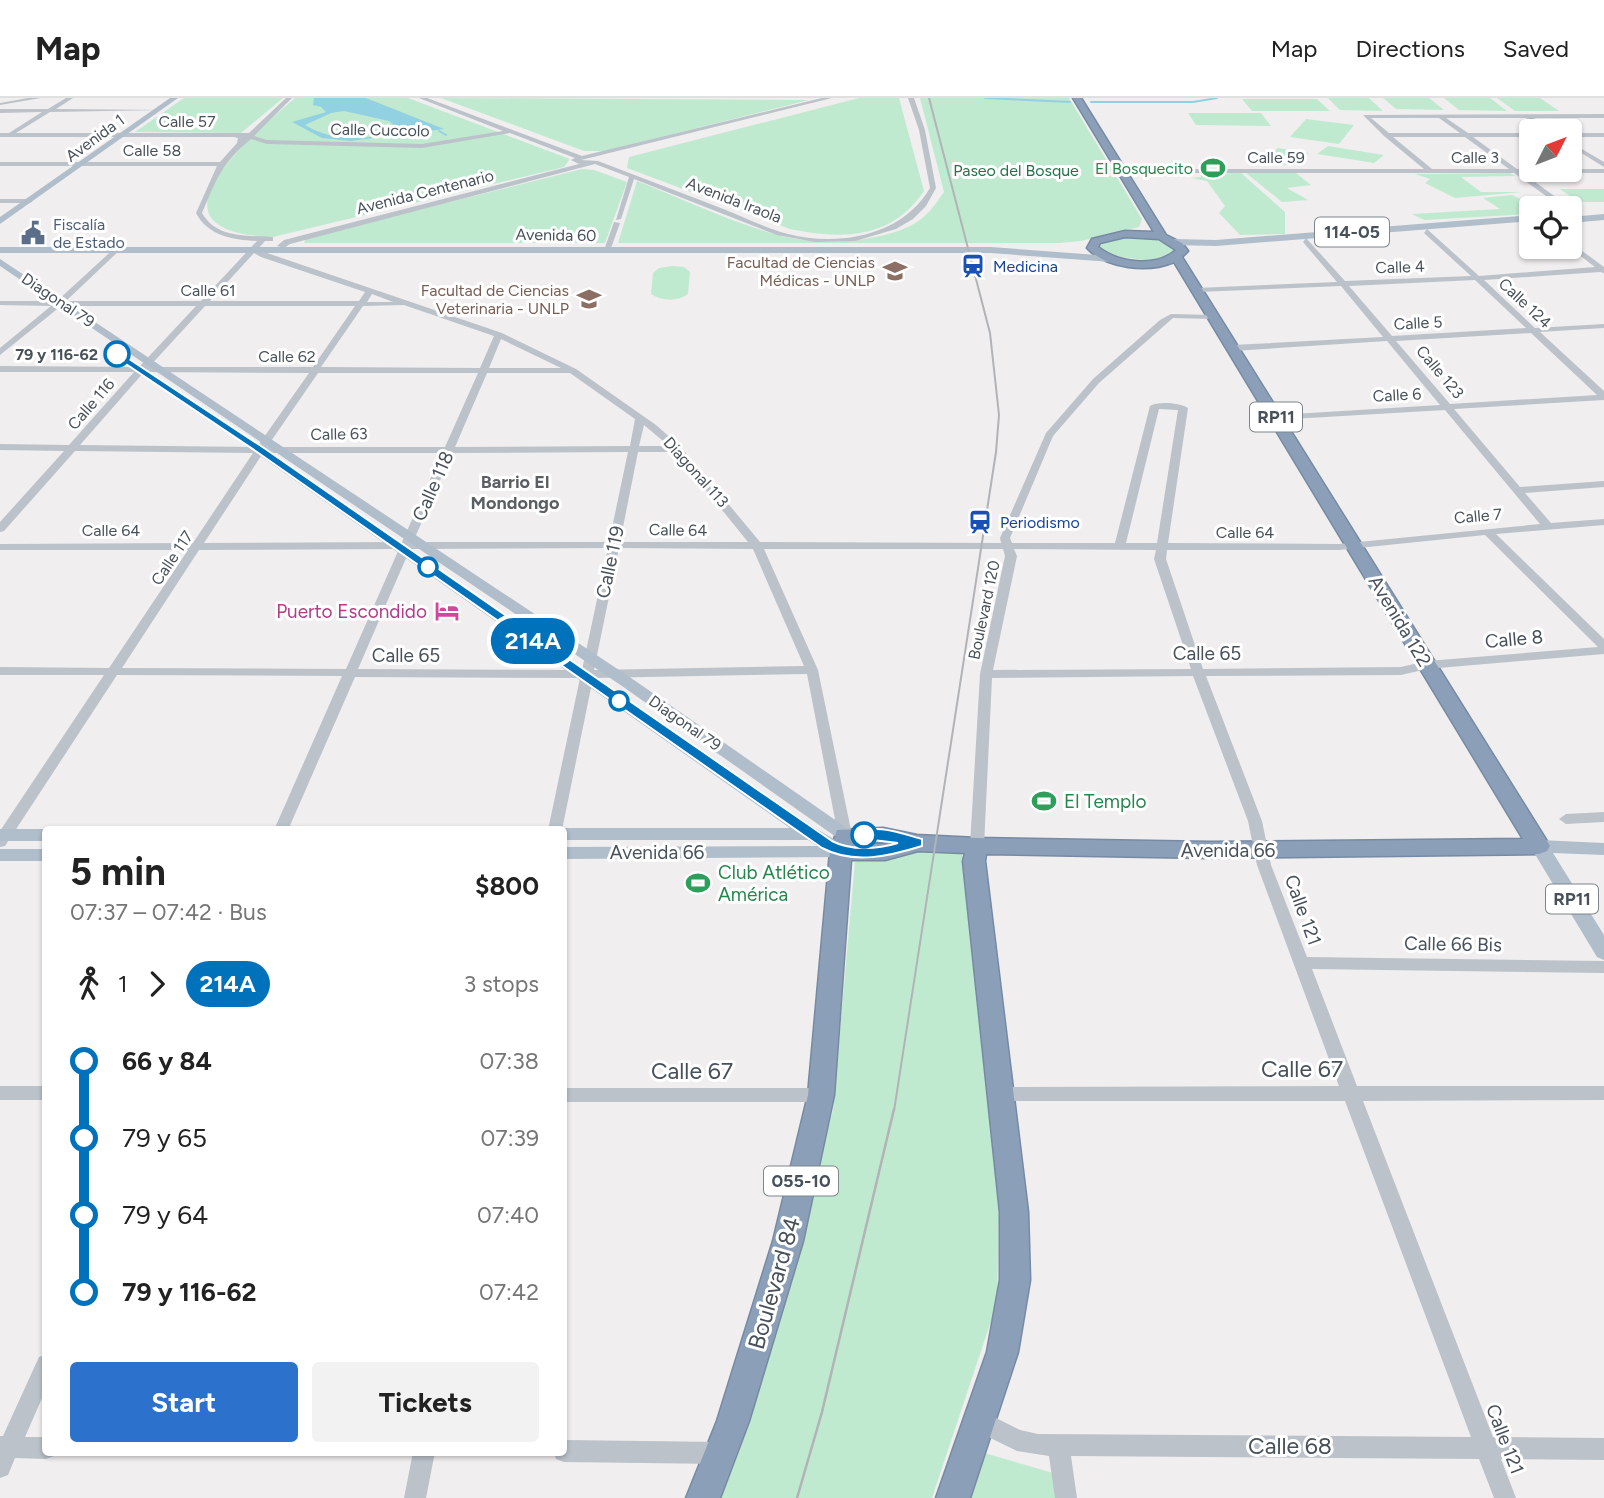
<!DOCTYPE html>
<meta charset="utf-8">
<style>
body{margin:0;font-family:Figtree,sans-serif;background:#f2f2f2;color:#222;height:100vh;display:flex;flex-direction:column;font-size:26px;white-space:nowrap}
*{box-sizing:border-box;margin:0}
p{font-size:23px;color:#767676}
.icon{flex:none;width:38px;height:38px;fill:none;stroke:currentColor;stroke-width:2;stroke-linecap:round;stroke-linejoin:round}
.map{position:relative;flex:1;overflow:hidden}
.panel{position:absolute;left:42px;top:728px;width:525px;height:630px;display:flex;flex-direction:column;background:#fff;border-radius:7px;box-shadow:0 2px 5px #0004}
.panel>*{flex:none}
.badge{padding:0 14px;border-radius:23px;font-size:24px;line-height:46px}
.needle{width:46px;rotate:48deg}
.controls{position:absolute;left:1519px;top:21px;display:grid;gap:14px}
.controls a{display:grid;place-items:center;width:63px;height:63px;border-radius:7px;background:#fff;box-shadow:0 2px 5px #0004;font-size:35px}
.map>.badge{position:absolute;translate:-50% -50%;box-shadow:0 0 0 4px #fff}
.legs{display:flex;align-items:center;gap:10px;height:77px;padding:0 28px;font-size:23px}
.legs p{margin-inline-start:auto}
.summary{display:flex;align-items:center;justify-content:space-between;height:119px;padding:0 28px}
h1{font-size:38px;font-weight:700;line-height:52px}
.primary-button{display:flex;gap:14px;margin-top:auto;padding:14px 28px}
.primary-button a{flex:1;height:80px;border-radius:7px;background:#2c72cc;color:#fff;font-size:28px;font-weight:700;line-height:80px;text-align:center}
.primary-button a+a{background:#f2f2f2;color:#222}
ul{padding:0 28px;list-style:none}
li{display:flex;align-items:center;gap:24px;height:77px;font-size:26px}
li i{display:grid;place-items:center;width:10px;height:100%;margin:0 9px;background:currentColor}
li i::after{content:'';width:18px;height:18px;margin:-9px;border:5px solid;border-radius:50%;background:#fff}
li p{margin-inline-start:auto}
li:first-child i{background:linear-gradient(#0000 50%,currentColor 0)}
li:last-child i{background:linear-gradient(currentColor 50%,#0000 0)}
header{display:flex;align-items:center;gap:42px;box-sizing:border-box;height:98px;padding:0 35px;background:#fff;border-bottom:2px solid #e0e0e0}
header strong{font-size:33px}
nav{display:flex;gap:38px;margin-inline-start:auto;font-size:24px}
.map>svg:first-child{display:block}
</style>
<header>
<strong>Map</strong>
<nav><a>Map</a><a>Directions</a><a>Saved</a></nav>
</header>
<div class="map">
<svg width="1604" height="1400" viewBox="0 0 1604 1400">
<rect width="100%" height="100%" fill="#f0eeee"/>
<path fill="#c0ead0" d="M 184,0 L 283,0 L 241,35 L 135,34 Z
M 295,0 L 408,0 L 570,61 L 564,69 L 273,139 C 136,134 248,41 295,0 Z
M 441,0 L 809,2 L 605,53 L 584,53 Z
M 859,0 L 899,0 L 924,93 C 892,141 842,142 790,131 L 627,70 L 629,59 Z
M 920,0 L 1069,0 L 1142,121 L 1139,129 L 1081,143 L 1059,145 L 618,145 L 637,83 C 683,101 730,124 778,137 C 817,148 874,145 910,128 C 926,120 935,107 944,94 Z
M 1328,0 L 1369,0 L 1383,13 L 1340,12 Z
M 1383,0 L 1429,0 L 1444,12 L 1396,11 Z
M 1444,0 L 1490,0 L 1507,13 L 1459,12 Z
M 1497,0 L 1540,0 L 1559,13 L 1515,13 Z
M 1242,1 L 1317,1 L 1330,13 L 1252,13 Z
M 1188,15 L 1261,15 L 1271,28 L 1196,27 Z
M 1306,21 L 1354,27 L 1339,46 L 1290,39 Z
M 1328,48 L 1384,57 L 1374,65 L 1317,56 Z
M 1278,50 L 1309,55 L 1293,68 L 1262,63 Z
M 582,71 L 594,72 L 627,84 L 605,145 L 304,145 L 306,140 Z
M 1241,75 L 1285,114 L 1285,136 L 1240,137 L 1219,115 L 1225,108 L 1207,83 L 1191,80 L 1201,79 L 1201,76 Z
M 1246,75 L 1296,75 L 1311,87 L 1287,90 L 1308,102 L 1282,104 Z
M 1510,75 L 1516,78 L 1461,79 L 1481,94 L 1522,94 L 1455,100 L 1425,85 L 1430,81 L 1415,76 Z
M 1560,91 L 1604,91 L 1604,104 L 1578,104 Z
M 1512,97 L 1520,101 L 1519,104 L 1528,105 L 1539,110 L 1531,110 L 1531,116 L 1424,122 L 1412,116 L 1500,111 L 1483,100 Z
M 1128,138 L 1154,140 L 1174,146 L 1177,155 L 1154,164 L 1110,157 L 1099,149 L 1103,145 Z
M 672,168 L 684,169 L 690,174 L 688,196 C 677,204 662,203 651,196 L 653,175 L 659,170 Z
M 921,753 L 962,755 L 999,1115 L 997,1205 L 932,1400 L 718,1400 L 748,1327 L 833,1012 L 855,763 L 888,762 Z
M 981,1354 L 1053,1375 L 1058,1400 L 965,1400 Z"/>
<path fill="#92d1e2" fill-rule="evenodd" d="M 314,0 L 366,0 L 444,31 L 350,43 L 322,40 L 292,24 L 326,14 L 321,9 L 313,7 ZM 344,13 L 389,23 L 399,32 C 367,43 334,44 305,27 L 331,15 Z"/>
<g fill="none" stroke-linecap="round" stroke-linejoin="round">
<path stroke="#92d1e2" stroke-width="2" d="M 985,0 L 1070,4
M 1091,4 L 1193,4 L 1217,0
M 439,33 L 446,37"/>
<g stroke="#768ba3" stroke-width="3">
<path id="highway" d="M 1073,0 L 1081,0 L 1166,137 L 1182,145 L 1188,153 L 1182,159 L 1550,748 L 1547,753 L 1539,756 L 1210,760 L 986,756 L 985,763 L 1028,1114 L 1030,1182 L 1018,1254 L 970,1400 L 936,1400 L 987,1254 L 1000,1182 L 1000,1114 L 963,763 L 965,755 L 918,753 L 885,762 L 851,762 L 834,997 L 803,1143 L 749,1323 L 720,1400 L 686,1400 L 717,1323 L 773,1143 L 808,997 L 830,754 L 837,732 L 883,730 L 917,737 L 977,740 L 1210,744 L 1523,741 L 1174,164 C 1148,175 1107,171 1087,150 L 1092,141 L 1125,133 L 1154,134 ZM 1125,139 L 1159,141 L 1176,152 C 1156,170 1118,165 1098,149 L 1100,145 ZM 854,744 L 883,744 L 888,746 L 854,746 Z"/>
</g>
<path fill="#bbc2c9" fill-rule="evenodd" d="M 28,0 L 41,0 L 0,7 L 0,5 Z
M 66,0 L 73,0 L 56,11 L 162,12 L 50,14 L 16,35 L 249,35 L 286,0 L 292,0 L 254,38 L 267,42 L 422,46 L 503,33 L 419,0 L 427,0 L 582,58 L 822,0 L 832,0 L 581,62 L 598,63 C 636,78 675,92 713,107 C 738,116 762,129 788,136 C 839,149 902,138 930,90 L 919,32 L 908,0 L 914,0 L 925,32 L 936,90 L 926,108 L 913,121 L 896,131 L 855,143 L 815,144 L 777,137 L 634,81 L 621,121 L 616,122 L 629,79 L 595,66 L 290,146 L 284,150 L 277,148 L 284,142 L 579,66 L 571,62 L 575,60 L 510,35 L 422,50 L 267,46 L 251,41 C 222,65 217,80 202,115 C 217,141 247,137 273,139 L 273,143 L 265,143 L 258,151 L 267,155 L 502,235 L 576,271 L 656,327 L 681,349 L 760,444 L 1001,445 L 1000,440 L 1046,335 L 1093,281 L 1160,222 L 1171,216 L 1213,217 L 1217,219 L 1213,221 L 1173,220 L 1099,285 L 1053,338 L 1010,440 L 1012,445 L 1115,445 L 1150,308 C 1159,303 1179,305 1188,310 L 1168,445 L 1339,446 L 1540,426 L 1445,312 L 1274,322 L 1274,318 L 1277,317 L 1440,307 L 1387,243 L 1233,253 L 1229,250 L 1233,247 L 1383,239 L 1341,188 L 1197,194 L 1193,192 L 1197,190 L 1337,184 L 1303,144 L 1306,140 L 1345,183 L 1471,178 L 1424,135 L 1427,131 L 1479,178 L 1595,169 L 1569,149 L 1570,144 L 1604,169 L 1604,175 L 1600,174 L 1484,182 L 1535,230 L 1604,226 L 1604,230 L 1540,234 L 1604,293 L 1604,302 L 1454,311 L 1520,389 L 1604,383 L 1604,389 L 1525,395 L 1551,425 L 1604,421 L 1604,427 L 1496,436 L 1604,541 L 1604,556 L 1427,571 L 1401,577 L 1206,578 L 1262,723 L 1271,767 L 1307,859 L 1604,863 L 1604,875 L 1312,871 L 1357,988 L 1604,988 L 1604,1002 L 1363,1003 L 1493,1339 L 1604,1340 L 1604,1362 L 1501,1361 L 1516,1400 L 1494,1400 L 1479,1361 L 1071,1358 L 1077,1400 L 1055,1400 L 1049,1358 L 1017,1353 L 972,1331 L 969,1323 L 972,1315 L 980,1312 L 1020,1332 L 1038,1336 L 1471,1339 L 1345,1003 L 1001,1003 L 995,1001 L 992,996 L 995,991 L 1001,989 L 1339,988 L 1257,767 L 1248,723 L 1193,578 L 992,580 L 984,748 L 982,752 L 972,752 L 970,748 L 980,576 L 1005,458 L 1003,451 L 764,451 L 818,572 L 852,737 L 850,741 L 845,742 L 838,737 L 807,576 L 593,580 L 562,732 L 548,732 L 580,580 L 355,579 L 288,732 L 274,732 L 342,578 L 117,577 L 5,748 L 0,749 L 0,733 L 104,577 L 0,577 L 0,569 L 109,570 L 188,452 L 0,452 L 0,446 L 193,445 L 253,355 L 75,353 L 4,433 L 0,434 L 0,424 L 64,353 L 0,352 L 0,346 L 69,347 L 134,274 L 0,274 L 0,268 L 139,269 L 196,208 L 61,208 L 0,257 L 0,250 L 51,208 L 0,207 L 0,203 L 57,203 L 119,146 L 123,148 L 122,150 L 66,203 L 201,203 L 257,143 C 233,142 208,138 196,115 L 217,68 L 0,68 L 0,64 L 220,64 L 237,45 L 238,40 L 234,39 L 0,39 L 0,35 L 9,35 L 42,14 L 0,15 L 0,11 L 48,11 ZM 254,155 L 261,159 L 365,194 L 359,203 L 210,203 ZM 1475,182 L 1526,230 L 1392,238 L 1349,188 ZM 372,196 L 393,204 L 367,204 ZM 404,207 L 494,238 L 480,270 L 321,269 L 363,208 ZM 205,208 L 355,208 L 313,269 L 149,269 ZM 1531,235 L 1597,297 L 1450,306 L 1396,243 ZM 501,241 L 561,270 L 489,270 ZM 144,274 L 309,275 L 257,349 L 80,347 ZM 318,275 L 478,275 L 445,349 L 267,349 ZM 487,275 L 570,275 L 635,321 L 630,348 L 455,349 ZM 1159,311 L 1178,312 L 1157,445 L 1126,445 ZM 644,327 L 669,348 L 639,348 ZM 628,354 L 609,444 L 413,444 L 452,355 ZM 638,354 L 675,354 L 748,444 L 620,444 ZM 263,355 L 442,355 L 402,444 L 204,445 ZM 1485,437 L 1598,549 L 1427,563 L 1401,569 L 1203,571 L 1166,461 L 1167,452 L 1339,452 ZM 608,450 L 582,572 L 358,571 L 410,451 ZM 619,450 L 753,451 L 804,568 L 594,572 ZM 399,451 L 346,571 L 122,570 L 199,452 ZM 1014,451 L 1156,452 L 1154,461 L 1191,571 L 993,572 L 1017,458 Z
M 1604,16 L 1604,20 L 1534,20 L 1553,33 L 1546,33 L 1526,20 L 1446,20 L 1468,35 L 1531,35 L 1531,39 L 1473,39 L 1517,71 L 1604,71 L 1604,75 L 1523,75 L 1569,109 L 1570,110 L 1570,111 L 1563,110 L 1514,75 L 1121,75 L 1118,73 L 1121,71 L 1424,71 L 1384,38 L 1363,17 ZM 1371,20 L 1439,20 L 1460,35 L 1389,35 ZM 1393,39 L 1465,39 L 1509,71 L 1432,71 Z
M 1570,35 L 1604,35 L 1604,39 L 1570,39 Z
M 1570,44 L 1604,64 L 1604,69 L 1570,48 Z
M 0,101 L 30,101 L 33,103 L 30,105 L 0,105 Z
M 614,124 L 620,125 L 610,153 L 603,155 Z
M 1604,714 L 1604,724 L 1566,726 L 1559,721 L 1566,716 Z
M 0,988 L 46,988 L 46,1002 L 0,1002 Z
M 564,990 L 821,990 L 827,992 L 830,997 L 827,1002 L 821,1004 L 564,1004 Z
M 46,1256 L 46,1291 L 25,1339 L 46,1339 L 46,1354 L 55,1354 L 54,1358 L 46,1361 L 15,1360 L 8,1377 L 0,1380 L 0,1338 L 3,1338 L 39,1259 Z
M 564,1342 L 721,1344 L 729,1347 L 732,1355 L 729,1363 L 721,1366 L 564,1364 L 556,1361 L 554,1354 L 564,1354 Z
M 413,1354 L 435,1354 L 426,1400 L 404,1400 Z"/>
<path fill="#b0bdca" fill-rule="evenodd" d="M 170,0 L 178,0 L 0,126 L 0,119 Z
M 1604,116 L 1604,122 L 1570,125 L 1570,119 Z
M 1531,117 L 1531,123 L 1216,148 L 1174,147 L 1169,144 L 1174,141 L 1216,142 Z
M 0,149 L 991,149 L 1111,158 L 1116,161 L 1111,164 L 991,155 L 0,155 Z
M 0,161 L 634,582 L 851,733 L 854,737 L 851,741 L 839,741 L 622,588 L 0,168 Z
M 266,352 L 815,730 L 847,749 L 850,754 L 847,759 L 564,761 L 564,749 L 817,748 L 808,742 L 564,742 L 564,732 L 558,732 L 564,730 L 790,730 L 262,359 L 260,356 Z
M 0,731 L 46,731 L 49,732 L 46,732 L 46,743 L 0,743 Z
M 1539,742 L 1604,745 L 1604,757 L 1553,755 L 1604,837 L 1604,862 L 1597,859 L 1530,748 L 1533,744 Z
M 0,751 L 46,751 L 46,763 L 0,763 Z"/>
<use href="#highway" fill="#8ba0b8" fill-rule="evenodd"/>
<path stroke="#b1b3b7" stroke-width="2" d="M 894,1013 L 996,354 L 999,317 L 990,235 L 929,0"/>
<path stroke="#b1b3b7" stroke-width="2.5" d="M 797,1400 L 822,1314 L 894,1011"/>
</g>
<path fill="#0072bc" stroke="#fff" stroke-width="2" d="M 117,253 L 264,350 L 832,743 C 851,753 878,751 898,745 L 864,741 L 857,737 C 870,723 906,737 922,741 L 922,748 C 890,758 854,767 822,750 L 257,354 L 114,258 Z"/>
<defs>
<g id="stadium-bare" transform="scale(1.89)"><path d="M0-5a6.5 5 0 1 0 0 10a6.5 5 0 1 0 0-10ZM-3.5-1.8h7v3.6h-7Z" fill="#2e9e5b" stroke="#fff" stroke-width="2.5" paint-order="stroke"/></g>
<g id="civic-bare" transform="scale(1.89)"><path d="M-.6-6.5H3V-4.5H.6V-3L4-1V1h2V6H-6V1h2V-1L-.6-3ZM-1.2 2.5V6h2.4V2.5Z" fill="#5c6f8a" stroke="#fff" stroke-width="2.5" paint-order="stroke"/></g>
<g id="station-bare" transform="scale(1.89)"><path d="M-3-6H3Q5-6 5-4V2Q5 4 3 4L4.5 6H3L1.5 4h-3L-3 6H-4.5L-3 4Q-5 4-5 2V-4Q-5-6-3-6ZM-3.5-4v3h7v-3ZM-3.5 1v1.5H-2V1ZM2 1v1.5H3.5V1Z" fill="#1a4fb4" stroke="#fff" stroke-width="2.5" paint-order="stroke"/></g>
<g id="university-bare" transform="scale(1.89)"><path d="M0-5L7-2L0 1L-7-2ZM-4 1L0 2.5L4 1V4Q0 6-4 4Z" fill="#8d6e63" stroke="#fff" stroke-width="2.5" paint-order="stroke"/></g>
<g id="hotel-bare" transform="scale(1.89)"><path d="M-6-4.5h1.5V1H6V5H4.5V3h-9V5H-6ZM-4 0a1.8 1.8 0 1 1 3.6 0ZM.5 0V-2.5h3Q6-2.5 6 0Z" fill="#d1479c" stroke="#fff" stroke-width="2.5" paint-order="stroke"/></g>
</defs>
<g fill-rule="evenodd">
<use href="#stadium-bare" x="1213" y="70"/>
<use href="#civic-bare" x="33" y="135"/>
<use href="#station-bare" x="973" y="168"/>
<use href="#university-bare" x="895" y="173"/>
<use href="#university-bare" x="589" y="201"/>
<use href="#station-bare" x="980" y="424"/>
<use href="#hotel-bare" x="447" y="513"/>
<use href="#stadium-bare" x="1044" y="703"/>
<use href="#stadium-bare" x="698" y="785"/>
</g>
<g fill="#fff" stroke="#0072bc" stroke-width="3.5">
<circle cx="117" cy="256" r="12"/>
<circle cx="428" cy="469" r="9"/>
<circle cx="619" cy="603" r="9"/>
<circle cx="864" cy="737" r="12"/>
</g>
<g text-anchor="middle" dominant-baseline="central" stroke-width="6" stroke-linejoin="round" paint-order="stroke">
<g font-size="16" fill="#485159" stroke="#fff">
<text x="187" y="23">Calle 57</text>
<text transform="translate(380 32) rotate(1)">Calle Cuccolo</text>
<text transform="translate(95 40) rotate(-36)">Avenida 1</text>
<text x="152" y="52">Calle 58</text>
<text x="1276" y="59">Calle 59</text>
<text x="1475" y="59">Calle 3</text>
<text transform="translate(425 94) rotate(-14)">Avenida Centenario</text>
<text transform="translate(734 102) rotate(21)">Avenida Iraola</text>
<text transform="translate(556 137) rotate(1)">Avenida 60</text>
<text transform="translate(1400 169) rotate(-2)">Calle 4</text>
<text x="208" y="192">Calle 61</text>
<text transform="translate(58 202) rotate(34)">Diagonal 79</text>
<text transform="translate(1525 205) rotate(43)">Calle 124</text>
<text transform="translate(1418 225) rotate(-3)">Calle 5</text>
<text x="287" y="258">Calle 62</text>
<text transform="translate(1440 274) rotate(50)">Calle 123</text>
<text transform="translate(1397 297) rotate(-3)">Calle 6</text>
<text transform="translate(91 306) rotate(-49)">Calle 116</text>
<text transform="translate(339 336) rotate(-1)">Calle 63</text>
<text transform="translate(696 374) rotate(48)">Diagonal 113</text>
<text transform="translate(1478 418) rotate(-5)">Calle 7</text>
<text x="111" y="432">Calle 64</text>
<text transform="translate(678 432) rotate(1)">Calle 64</text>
<text x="1245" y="434">Calle 64</text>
<text transform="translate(172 460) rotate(-56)">Calle 117</text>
<text transform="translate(984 512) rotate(-78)">Boulevard 120</text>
<text transform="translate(685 625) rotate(35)">Diagonal 79</text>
</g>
<g font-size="16" fill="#27864d" stroke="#fff" text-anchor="end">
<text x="1193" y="70">El Bosquecito</text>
</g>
<g font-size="16" fill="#21734a" stroke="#fff">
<text x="1016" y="72">Paseo del Bosque</text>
</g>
<g font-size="16" fill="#4e5e75" stroke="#fff" text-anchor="start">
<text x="53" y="126">Fiscalía<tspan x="53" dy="18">de Estado</tspan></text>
</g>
<g font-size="16" fill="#785e54" stroke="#fff" text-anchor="end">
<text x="875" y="164">Facultad de Ciencias<tspan x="875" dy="18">Médicas - UNLP</tspan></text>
<text x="569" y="192">Facultad de Ciencias<tspan x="569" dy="18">Veterinaria - UNLP</tspan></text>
</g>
<g font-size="16" fill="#164399" stroke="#fff" text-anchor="start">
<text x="993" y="168">Medicina</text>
<text x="1000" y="424">Periodismo</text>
</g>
<g font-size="16" font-weight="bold" fill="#485159" stroke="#fff" text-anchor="end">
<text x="98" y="256">79 y 116-62</text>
</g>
<g fill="#fff" stroke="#7f858b" stroke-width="2">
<rect x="1315" y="119.5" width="74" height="29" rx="5"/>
<rect x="1250" y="304.5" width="52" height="29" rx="5"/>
<rect x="1546" y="786.5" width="52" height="29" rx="5"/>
<rect x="764" y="1068.5" width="74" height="29" rx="5"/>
</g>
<g font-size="18" font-weight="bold" fill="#485159">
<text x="1352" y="134">114-05</text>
<text x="1276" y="319">RP11</text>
<text x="1572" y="801">RP11</text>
<text x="801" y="1083">055-10</text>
</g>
<g font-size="18" font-weight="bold" fill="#5b5e62" stroke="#fff">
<text x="515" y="384">Barrio El<tspan x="515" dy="21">Mondongo</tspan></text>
</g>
<g font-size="19" fill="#485159" stroke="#fff">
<text transform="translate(433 388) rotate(-66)">Calle 118</text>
<text transform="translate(610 464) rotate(-78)">Calle 119</text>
<text transform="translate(1400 523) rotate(59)">Avenida 122</text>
<text transform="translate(1514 541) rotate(-5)">Calle 8</text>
<text x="1207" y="555">Calle 65</text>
<text x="406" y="557">Calle 65</text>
<text x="1228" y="752">Avenida 66</text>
<text x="657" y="754">Avenida 66</text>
<text transform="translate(1303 812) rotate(70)">Calle 121</text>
<text transform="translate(1453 846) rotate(1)">Calle 66 Bis</text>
<text transform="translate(1505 1341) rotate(69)">Calle 121</text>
</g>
<g font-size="19" fill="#b23c85" stroke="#fff" text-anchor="end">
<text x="427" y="513">Puerto Escondido</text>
</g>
<g font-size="19" fill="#27864d" stroke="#fff" text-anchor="start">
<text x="1064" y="703">El Templo</text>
<text x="718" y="774">Club Atlético<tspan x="718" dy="22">América</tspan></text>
</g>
<g font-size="23" fill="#485159" stroke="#fff">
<text x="1302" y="971">Calle 67</text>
<text x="692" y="973">Calle 67</text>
<text transform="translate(774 1185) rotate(-74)">Boulevard 84</text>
<text x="1290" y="1348">Calle 68</text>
</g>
</g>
</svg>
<div class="controls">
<a><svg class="needle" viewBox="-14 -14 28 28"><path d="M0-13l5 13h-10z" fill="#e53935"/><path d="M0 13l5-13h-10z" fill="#767676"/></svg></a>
<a><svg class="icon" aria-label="locate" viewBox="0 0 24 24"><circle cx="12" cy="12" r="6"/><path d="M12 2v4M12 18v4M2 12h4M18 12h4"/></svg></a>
</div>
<b class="badge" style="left:533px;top:543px;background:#0072bc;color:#fff">214A</b>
<section class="panel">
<div class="summary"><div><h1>5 min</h1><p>07:37 – 07:42 · Bus</p></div><b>$800</b></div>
<div class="legs"><svg class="icon" aria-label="walk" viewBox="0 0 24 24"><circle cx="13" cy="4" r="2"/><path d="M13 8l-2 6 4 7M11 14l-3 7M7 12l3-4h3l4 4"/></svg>1<svg class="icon" aria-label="forward" viewBox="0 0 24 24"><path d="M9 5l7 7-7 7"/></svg><b class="badge" style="background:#0072bc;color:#fff">214A</b><p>3 stops</p></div>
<ul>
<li><i style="color:#0072bc"></i><b>66 y 84</b><p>07:38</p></li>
<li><i style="color:#0072bc"></i><span>79 y 65</span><p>07:39</p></li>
<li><i style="color:#0072bc"></i><span>79 y 64</span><p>07:40</p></li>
<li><i style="color:#0072bc"></i><b>79 y 116-62</b><p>07:42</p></li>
</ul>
<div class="primary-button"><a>Start</a><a>Tickets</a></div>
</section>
</div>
